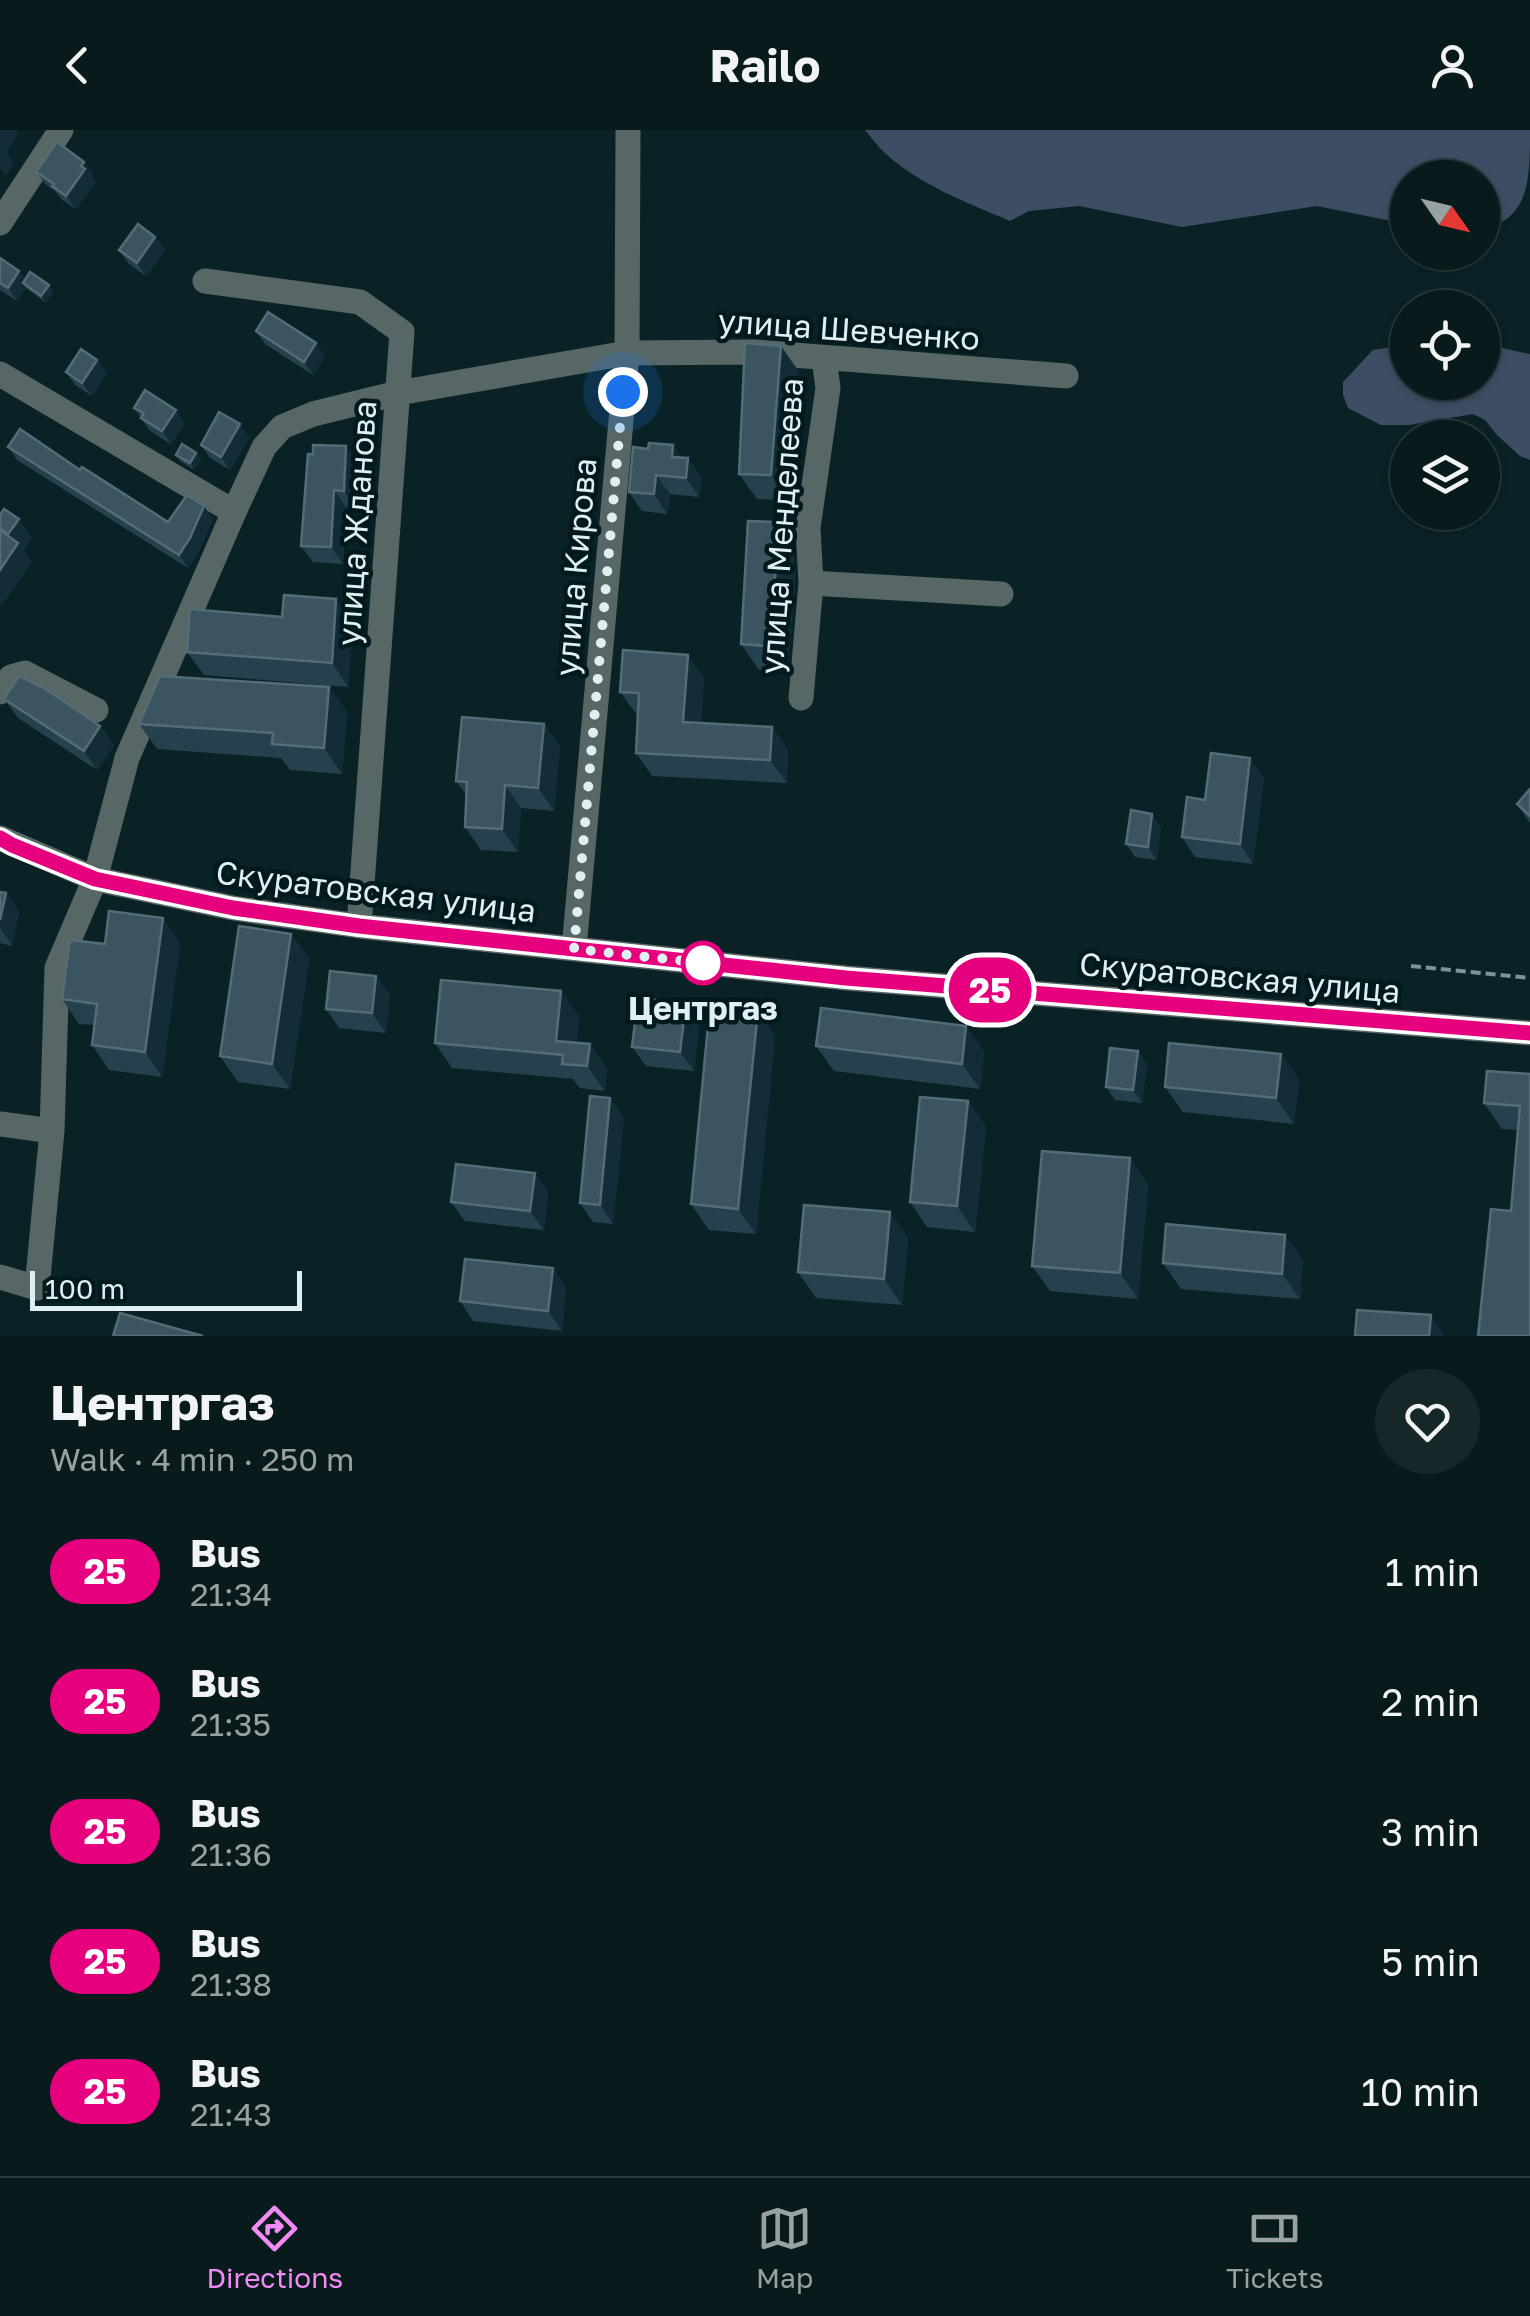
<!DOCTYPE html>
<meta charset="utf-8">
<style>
body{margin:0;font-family:"Golos Text",sans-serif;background:#162729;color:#f1f3f6;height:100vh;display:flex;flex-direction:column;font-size:38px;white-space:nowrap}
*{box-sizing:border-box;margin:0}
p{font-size:32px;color:#98a1a3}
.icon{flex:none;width:55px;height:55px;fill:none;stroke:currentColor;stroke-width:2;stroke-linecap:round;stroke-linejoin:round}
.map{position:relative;height:1206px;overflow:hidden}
.drawer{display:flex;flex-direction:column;background:#081a1c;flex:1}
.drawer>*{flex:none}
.badge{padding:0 20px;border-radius:32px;font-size:35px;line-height:65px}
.needle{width:65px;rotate:124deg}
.tools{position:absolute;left:1390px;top:30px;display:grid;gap:20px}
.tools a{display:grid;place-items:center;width:110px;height:110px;border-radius:50%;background:#081a1c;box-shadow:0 2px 8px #0004,0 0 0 2px #29383b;font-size:50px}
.scale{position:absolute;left:30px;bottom:25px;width:272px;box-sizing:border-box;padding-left:10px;border:5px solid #e1eff2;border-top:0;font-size:28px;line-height:35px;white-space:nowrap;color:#e1eff2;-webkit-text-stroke:8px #02191d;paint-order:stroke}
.you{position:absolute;width:50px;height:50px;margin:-25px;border:8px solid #fff;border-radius:50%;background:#1a73e8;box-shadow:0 0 0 15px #1a73e833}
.map>.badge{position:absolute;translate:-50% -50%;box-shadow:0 0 0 5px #fff}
.round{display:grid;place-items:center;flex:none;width:105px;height:105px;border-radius:52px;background:#162729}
.overview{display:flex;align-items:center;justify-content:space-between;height:170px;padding:0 50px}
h1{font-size:48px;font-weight:700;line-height:75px}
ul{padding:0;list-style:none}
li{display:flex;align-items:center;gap:30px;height:130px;padding:0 50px}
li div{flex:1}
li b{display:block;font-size:38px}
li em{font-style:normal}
li .badge{min-width:110px;font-weight:700;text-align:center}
header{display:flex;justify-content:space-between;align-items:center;height:130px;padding:0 50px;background:#081a1c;font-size:45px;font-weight:700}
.tab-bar{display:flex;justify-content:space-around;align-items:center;height:140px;border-top:2px solid #29383b;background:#081a1c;font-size:28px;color:#98a1a3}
.tab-bar a{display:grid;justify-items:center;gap:5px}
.tab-bar .active{color:#f18af4}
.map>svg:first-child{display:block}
</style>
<header><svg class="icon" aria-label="back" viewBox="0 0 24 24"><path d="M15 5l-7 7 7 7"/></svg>Railo<svg class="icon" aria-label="person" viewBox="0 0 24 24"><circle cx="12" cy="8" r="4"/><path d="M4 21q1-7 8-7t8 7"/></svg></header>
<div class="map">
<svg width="1530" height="1206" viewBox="0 0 1530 1206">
<rect width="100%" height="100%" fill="#0a2226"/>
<path fill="#3d4d63" d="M 865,0 L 1530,0 C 1530,48 1530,89 1483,99 L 1482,48 L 1408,48 L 1407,94 L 1317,76 L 1182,97 L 1079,76 L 1029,81 L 1010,91 C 968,73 920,55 886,24 C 878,17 872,8 865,0 Z
M 1483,214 L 1530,224 L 1530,330 L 1520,326 L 1497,305 L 1485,290 L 1473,284 L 1409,295 L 1381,295 L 1348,278 L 1343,265 L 1343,252 L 1373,220 L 1407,215 L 1408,252 L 1482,252 Z"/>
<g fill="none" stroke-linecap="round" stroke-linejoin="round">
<path stroke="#809296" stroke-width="4" stroke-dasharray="10 5" stroke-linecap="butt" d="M 1411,836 L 1530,848"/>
<path stroke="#576765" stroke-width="25" d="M 0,93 L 61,0
M 205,151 L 360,172 L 402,202 L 359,796
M 0,244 L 234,382
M 811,453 L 1001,464
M 0,562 L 11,547 L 25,543 L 96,580
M 801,568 L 811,453 L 808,398 L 828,258 L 824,229
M 0,708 L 95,749 L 233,778 L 359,796 L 846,848 L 1530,903
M 574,819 L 627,223 L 628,0
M 0,994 L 52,1001
M 0,1147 L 37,1158 L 52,1001 L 57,838 L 95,749 L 127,628 L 234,382 L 264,317 L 282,297 L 313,284 L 398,263 L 627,223 L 754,222 L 1066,246"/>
</g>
<path fill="#26414e" d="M 36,42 L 93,45 L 91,47 L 95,52 L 76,79 L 61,69 L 55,61 L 46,55 Z
M 155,107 L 165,120 L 146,146 L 128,133 L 119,120 Z
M 0,128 L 25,149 L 53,161 L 46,173 L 26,158 L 17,171 L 0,160 Z
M 256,201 L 325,226 L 313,245 L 265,214 Z
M 781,216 L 799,242 L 789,370 L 757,369 L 739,344 Z
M 97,230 L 107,243 L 92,266 L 75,255 L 66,242 Z
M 134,278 L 185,293 L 171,314 L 150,301 Z
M 249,307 L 230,340 L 210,328 L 201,315 Z
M 8,317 L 80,340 L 168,392 L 213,389 L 199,421 L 188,438 L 17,330 Z
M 196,323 L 201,329 L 194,340 L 180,331 L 176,325 Z
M 308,324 L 358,333 L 356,378 L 346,377 L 343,434 L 313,432 L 301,416 Z
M 682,327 L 688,328 L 701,347 L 699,367 L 670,364 L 667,384 L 642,381 L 629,362 Z
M 775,392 L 793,418 L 795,453 L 787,541 L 759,540 L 741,514 Z
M 353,492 L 348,557 L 204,545 L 187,522 Z
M 704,548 L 701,593 L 772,597 L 788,620 L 787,653 L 652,646 L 636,623 L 637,585 L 620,562 Z
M 329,557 L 347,582 L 342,644 L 290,640 L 281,628 L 157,619 L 139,594 Z
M 4,569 L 100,596 L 114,615 L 97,640 L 18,588 Z
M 544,594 L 560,617 L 554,681 L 521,678 L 518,722 L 481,720 L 465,697 L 467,666 L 456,651 Z
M 1264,648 L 1253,734 L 1195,727 L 1182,707 L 1205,670 Z
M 1530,659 L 1530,693 L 1517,674 Z
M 1161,697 L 1157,730 L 1135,727 L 1126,714 Z
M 0,762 L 6,763 L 19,782 L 12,816 L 0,813 Z
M 163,788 L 180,813 L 162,947 L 109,940 L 92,915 L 94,895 L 79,894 L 62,869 L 105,814 Z
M 291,804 L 309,829 L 290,959 L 238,952 L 220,926 Z
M 376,846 L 390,865 L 386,903 L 339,898 L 326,879 Z
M 686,873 L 699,893 L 694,941 L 646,936 L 632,917 Z
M 579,886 L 576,913 L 590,914 L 607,939 L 605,961 L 580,958 L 573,949 L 452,938 L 435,913 Z
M 966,896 L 984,922 L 980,959 L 834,941 L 816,916 Z
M 775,905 L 756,1104 L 709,1100 L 691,1074 Z
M 1281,924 L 1299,950 L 1294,994 L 1183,982 L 1165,957 Z
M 1147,934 L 1142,973 L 1115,970 L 1106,957 Z
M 1530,944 L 1511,1081 L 1518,1000 L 1502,999 L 1484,973 Z
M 968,971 L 986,997 L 975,1102 L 927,1097 L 910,1072 Z
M 624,987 L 613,1094 L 593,1092 L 580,1073 Z
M 1148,1054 L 1138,1169 L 1050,1161 L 1032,1136 Z
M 548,1062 L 544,1100 L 465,1091 L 451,1072 Z
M 908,1107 L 902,1175 L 816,1168 L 798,1142 Z
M 1303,1130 L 1300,1169 L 1181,1159 L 1163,1133 Z
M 553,1138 L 566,1158 L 562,1201 L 473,1191 L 460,1171 Z"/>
<path fill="#122d37" d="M 0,0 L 16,0 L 18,4 L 7,22 L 14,33 L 6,46 L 0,38 Z
M 84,32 L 93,45 L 91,47 L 95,52 L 76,79 L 66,66 Z
M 155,107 L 165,120 L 146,146 L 137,133 Z
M 19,141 L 29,154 L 23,153 L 26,158 L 17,171 L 8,158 Z
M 49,155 L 53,161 L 46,173 L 41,166 Z
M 316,213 L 325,226 L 313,245 L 304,232 Z
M 781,216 L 799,242 L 789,370 L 771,345 Z
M 97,230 L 107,243 L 92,266 L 82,253 Z
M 176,280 L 185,293 L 171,314 L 162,301 Z
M 240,294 L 249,307 L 230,340 L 221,327 Z
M 673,315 L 687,334 L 672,327 Z
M 346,316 L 358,333 L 356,378 L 344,361 Z
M 196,323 L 201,329 L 194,340 L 190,333 Z
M 688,328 L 701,347 L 699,367 L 686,348 Z
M 656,345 L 670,364 L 667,384 L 654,364 Z
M 334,360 L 346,377 L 343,434 L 331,417 Z
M 204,376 L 213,389 L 199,421 L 188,438 L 179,425 Z
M 19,389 L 32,408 L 24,420 L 32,432 L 2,475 L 0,472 L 0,440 L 17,416 L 8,404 Z
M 775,392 L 793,418 L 795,453 L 787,541 L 769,516 Z
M 336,469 L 353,492 L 348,557 L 332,533 Z
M 688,525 L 704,548 L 699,615 L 683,592 Z
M 329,557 L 347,582 L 342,644 L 324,618 Z
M 544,594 L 560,617 L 554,681 L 538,658 Z
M 100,596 L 114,615 L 97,640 L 84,621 Z
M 772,597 L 788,620 L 787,653 L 770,630 Z
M 1250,628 L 1264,648 L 1253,734 L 1240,714 Z
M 505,655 L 521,678 L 518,722 L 502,699 Z
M 1152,684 L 1161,697 L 1157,730 L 1148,717 Z
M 6,763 L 19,782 L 12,816 L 0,798 L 0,790 Z
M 163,788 L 180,813 L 162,947 L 145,922 Z
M 291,804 L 309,829 L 290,959 L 272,934 Z
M 376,846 L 390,865 L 386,903 L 372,883 Z
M 561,861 L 579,886 L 574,936 L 556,911 Z
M 686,873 L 699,893 L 694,941 L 680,922 Z
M 758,880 L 775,905 L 756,1104 L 738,1079 Z
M 966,896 L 984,922 L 980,959 L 962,934 Z
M 590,914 L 607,939 L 605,961 L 587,936 Z
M 1138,921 L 1147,934 L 1142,973 L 1133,960 Z
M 1281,924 L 1299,950 L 1294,994 L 1276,968 Z
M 610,968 L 624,987 L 613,1094 L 600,1075 Z
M 968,971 L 986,997 L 975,1102 L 957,1076 Z
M 1130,1028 L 1148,1054 L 1138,1169 L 1120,1143 Z
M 535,1043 L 548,1062 L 544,1100 L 530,1081 Z
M 890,1082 L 908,1107 L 902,1175 L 884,1149 Z
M 1285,1105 L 1303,1130 L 1300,1169 L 1282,1144 Z
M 553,1138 L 566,1158 L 562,1201 L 548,1181 Z
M 1431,1185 L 1445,1206 L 1429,1206 Z"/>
<path fill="#3a5460" stroke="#546c77" stroke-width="2.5" d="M 57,12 L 84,32 L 81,36 L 85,39 L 66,66 L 52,56 L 54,54 L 36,42 Z
M 138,94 L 155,107 L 137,133 L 119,120 Z
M 0,128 L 19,141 L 8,158 L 0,153 Z
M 30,142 L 49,155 L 41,166 L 23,153 Z
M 268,182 L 316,213 L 304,232 L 256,201 Z
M 745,213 L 781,216 L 771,345 L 739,344 Z
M 81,219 L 97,230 L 82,253 L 66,242 Z
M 145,260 L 176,280 L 162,301 L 141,288 L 144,283 L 134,278 Z
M 219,282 L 240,294 L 221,327 L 201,315 Z
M 20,299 L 80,340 L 82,337 L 168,392 L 187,365 L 204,376 L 190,408 L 179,425 L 8,317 Z
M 649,313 L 673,315 L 672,327 L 688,328 L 686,348 L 656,345 L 654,364 L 629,362 L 633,317 L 648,319 Z
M 182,314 L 196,323 L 190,333 L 176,325 Z
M 313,315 L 346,316 L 344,361 L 334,360 L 331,417 L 301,416 L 308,324 L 313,324 Z
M 4,379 L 19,389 L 8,404 L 0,398 L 0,385 Z
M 748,391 L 775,392 L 777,427 L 769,516 L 741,514 Z
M 0,400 L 18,413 L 0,440 Z
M 284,465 L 336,469 L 332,533 L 187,522 L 190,479 L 282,487 Z
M 623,520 L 688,525 L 683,592 L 772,597 L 770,630 L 636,623 L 639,563 L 620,562 Z
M 19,546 L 47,560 L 100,596 L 84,621 L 4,569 Z
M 160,546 L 329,557 L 324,618 L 272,614 L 273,603 L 139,594 Z
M 462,587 L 544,594 L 538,658 L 505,655 L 502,699 L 465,697 L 467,652 L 456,651 Z
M 1211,623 L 1250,628 L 1240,714 L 1182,707 L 1187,667 L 1205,670 Z
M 1530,659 L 1530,686 L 1517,674 Z
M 1131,680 L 1152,684 L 1148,717 L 1126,714 Z
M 0,762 L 6,763 L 0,790 Z
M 109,781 L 163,788 L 145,922 L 92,915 L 97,874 L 62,869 L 70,810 L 105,814 Z
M 239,796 L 291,804 L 272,934 L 220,926 Z
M 330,841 L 376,846 L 372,883 L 326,879 Z
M 441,850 L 561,861 L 556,911 L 590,914 L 587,936 L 562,934 L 563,925 L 435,913 Z
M 638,868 L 686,873 L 680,922 L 632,917 Z
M 710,875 L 758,880 L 738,1079 L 691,1074 Z
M 821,878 L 966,896 L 962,934 L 816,916 Z
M 1169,913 L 1281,924 L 1276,968 L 1165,957 Z
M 1110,918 L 1138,921 L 1133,960 L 1106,957 Z
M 1487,941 L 1530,944 L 1530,1206 L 1478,1206 L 1491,1079 L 1511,1081 L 1520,976 L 1484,973 Z
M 590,966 L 610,968 L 600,1075 L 580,1073 Z
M 920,967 L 968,971 L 957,1076 L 910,1072 Z
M 1042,1021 L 1130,1028 L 1120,1143 L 1032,1136 Z
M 456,1034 L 535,1043 L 530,1081 L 451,1072 Z
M 804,1075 L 890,1082 L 884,1149 L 798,1142 Z
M 1166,1094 L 1285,1105 L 1282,1144 L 1163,1133 Z
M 465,1129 L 553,1138 L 548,1181 L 460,1171 Z
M 1357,1180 L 1431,1185 L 1429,1206 L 1355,1206 Z
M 120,1183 L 203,1206 L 113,1206 Z"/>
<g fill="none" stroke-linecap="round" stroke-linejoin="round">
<g stroke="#fff" stroke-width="22">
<path id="line" d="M 0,708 L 12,715 L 95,749 L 233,778 L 359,796 L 846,848 L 1530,903"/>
</g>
<use href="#line" stroke="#e6007e" stroke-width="15"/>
<path stroke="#e1eff2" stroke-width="10" stroke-dasharray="0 18" d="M 623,262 L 574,819 L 703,833"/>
</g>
<circle fill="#fff" stroke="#e6007e" stroke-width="5" cx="703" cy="833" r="20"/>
<g text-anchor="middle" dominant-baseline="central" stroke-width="9" stroke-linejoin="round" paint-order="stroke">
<g font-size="32" fill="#e1eff2" stroke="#02191d">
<text transform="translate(849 199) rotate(4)">улица Шевченко</text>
<text transform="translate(356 393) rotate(-86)">улица Жданова</text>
<text transform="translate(781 396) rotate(-86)">улица Менделеева</text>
<text transform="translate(575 437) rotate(-85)">улица Кирова</text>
<text transform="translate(376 761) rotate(7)">Скуратовская улица</text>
<text transform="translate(1240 847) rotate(5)">Скуратовская улица</text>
</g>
<g font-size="32" font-weight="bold" fill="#e1eff2" stroke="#02191d">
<text x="703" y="878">Центргаз</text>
</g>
</g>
</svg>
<div class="tools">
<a><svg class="needle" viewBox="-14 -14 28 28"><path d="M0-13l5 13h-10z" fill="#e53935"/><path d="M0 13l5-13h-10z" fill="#98a1a3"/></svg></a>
<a><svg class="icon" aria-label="locate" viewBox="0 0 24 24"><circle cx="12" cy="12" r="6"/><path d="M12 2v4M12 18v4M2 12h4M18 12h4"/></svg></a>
<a><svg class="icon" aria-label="layers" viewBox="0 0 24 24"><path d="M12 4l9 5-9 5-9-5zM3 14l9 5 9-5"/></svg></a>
</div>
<div class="scale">100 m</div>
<div class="you" style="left:623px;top:262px"></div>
<b class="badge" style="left:990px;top:860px;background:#e6007e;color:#fff">25</b>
</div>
<section class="drawer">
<div class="overview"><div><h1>Центргаз</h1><p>Walk · 4 min · 250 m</p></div><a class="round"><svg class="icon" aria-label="heart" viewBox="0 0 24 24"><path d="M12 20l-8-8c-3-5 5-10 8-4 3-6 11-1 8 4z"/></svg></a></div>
<ul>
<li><span class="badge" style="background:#e6007e;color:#fff">25</span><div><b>Bus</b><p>21:34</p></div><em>1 min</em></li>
<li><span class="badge" style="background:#e6007e;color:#fff">25</span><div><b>Bus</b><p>21:35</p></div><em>2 min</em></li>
<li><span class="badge" style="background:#e6007e;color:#fff">25</span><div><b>Bus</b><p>21:36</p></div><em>3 min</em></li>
<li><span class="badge" style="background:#e6007e;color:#fff">25</span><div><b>Bus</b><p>21:38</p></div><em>5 min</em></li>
<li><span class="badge" style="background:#e6007e;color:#fff">25</span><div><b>Bus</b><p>21:43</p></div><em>10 min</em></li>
</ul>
</section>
<nav class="tab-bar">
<a class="active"><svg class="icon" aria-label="directions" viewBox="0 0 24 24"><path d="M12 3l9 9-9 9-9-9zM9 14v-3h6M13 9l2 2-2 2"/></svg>Directions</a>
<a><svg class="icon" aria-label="map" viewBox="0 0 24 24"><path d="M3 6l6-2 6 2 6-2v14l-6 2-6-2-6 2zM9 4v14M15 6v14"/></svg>Map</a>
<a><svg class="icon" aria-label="tickets" viewBox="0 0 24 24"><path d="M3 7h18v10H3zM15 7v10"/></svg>Tickets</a>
</nav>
